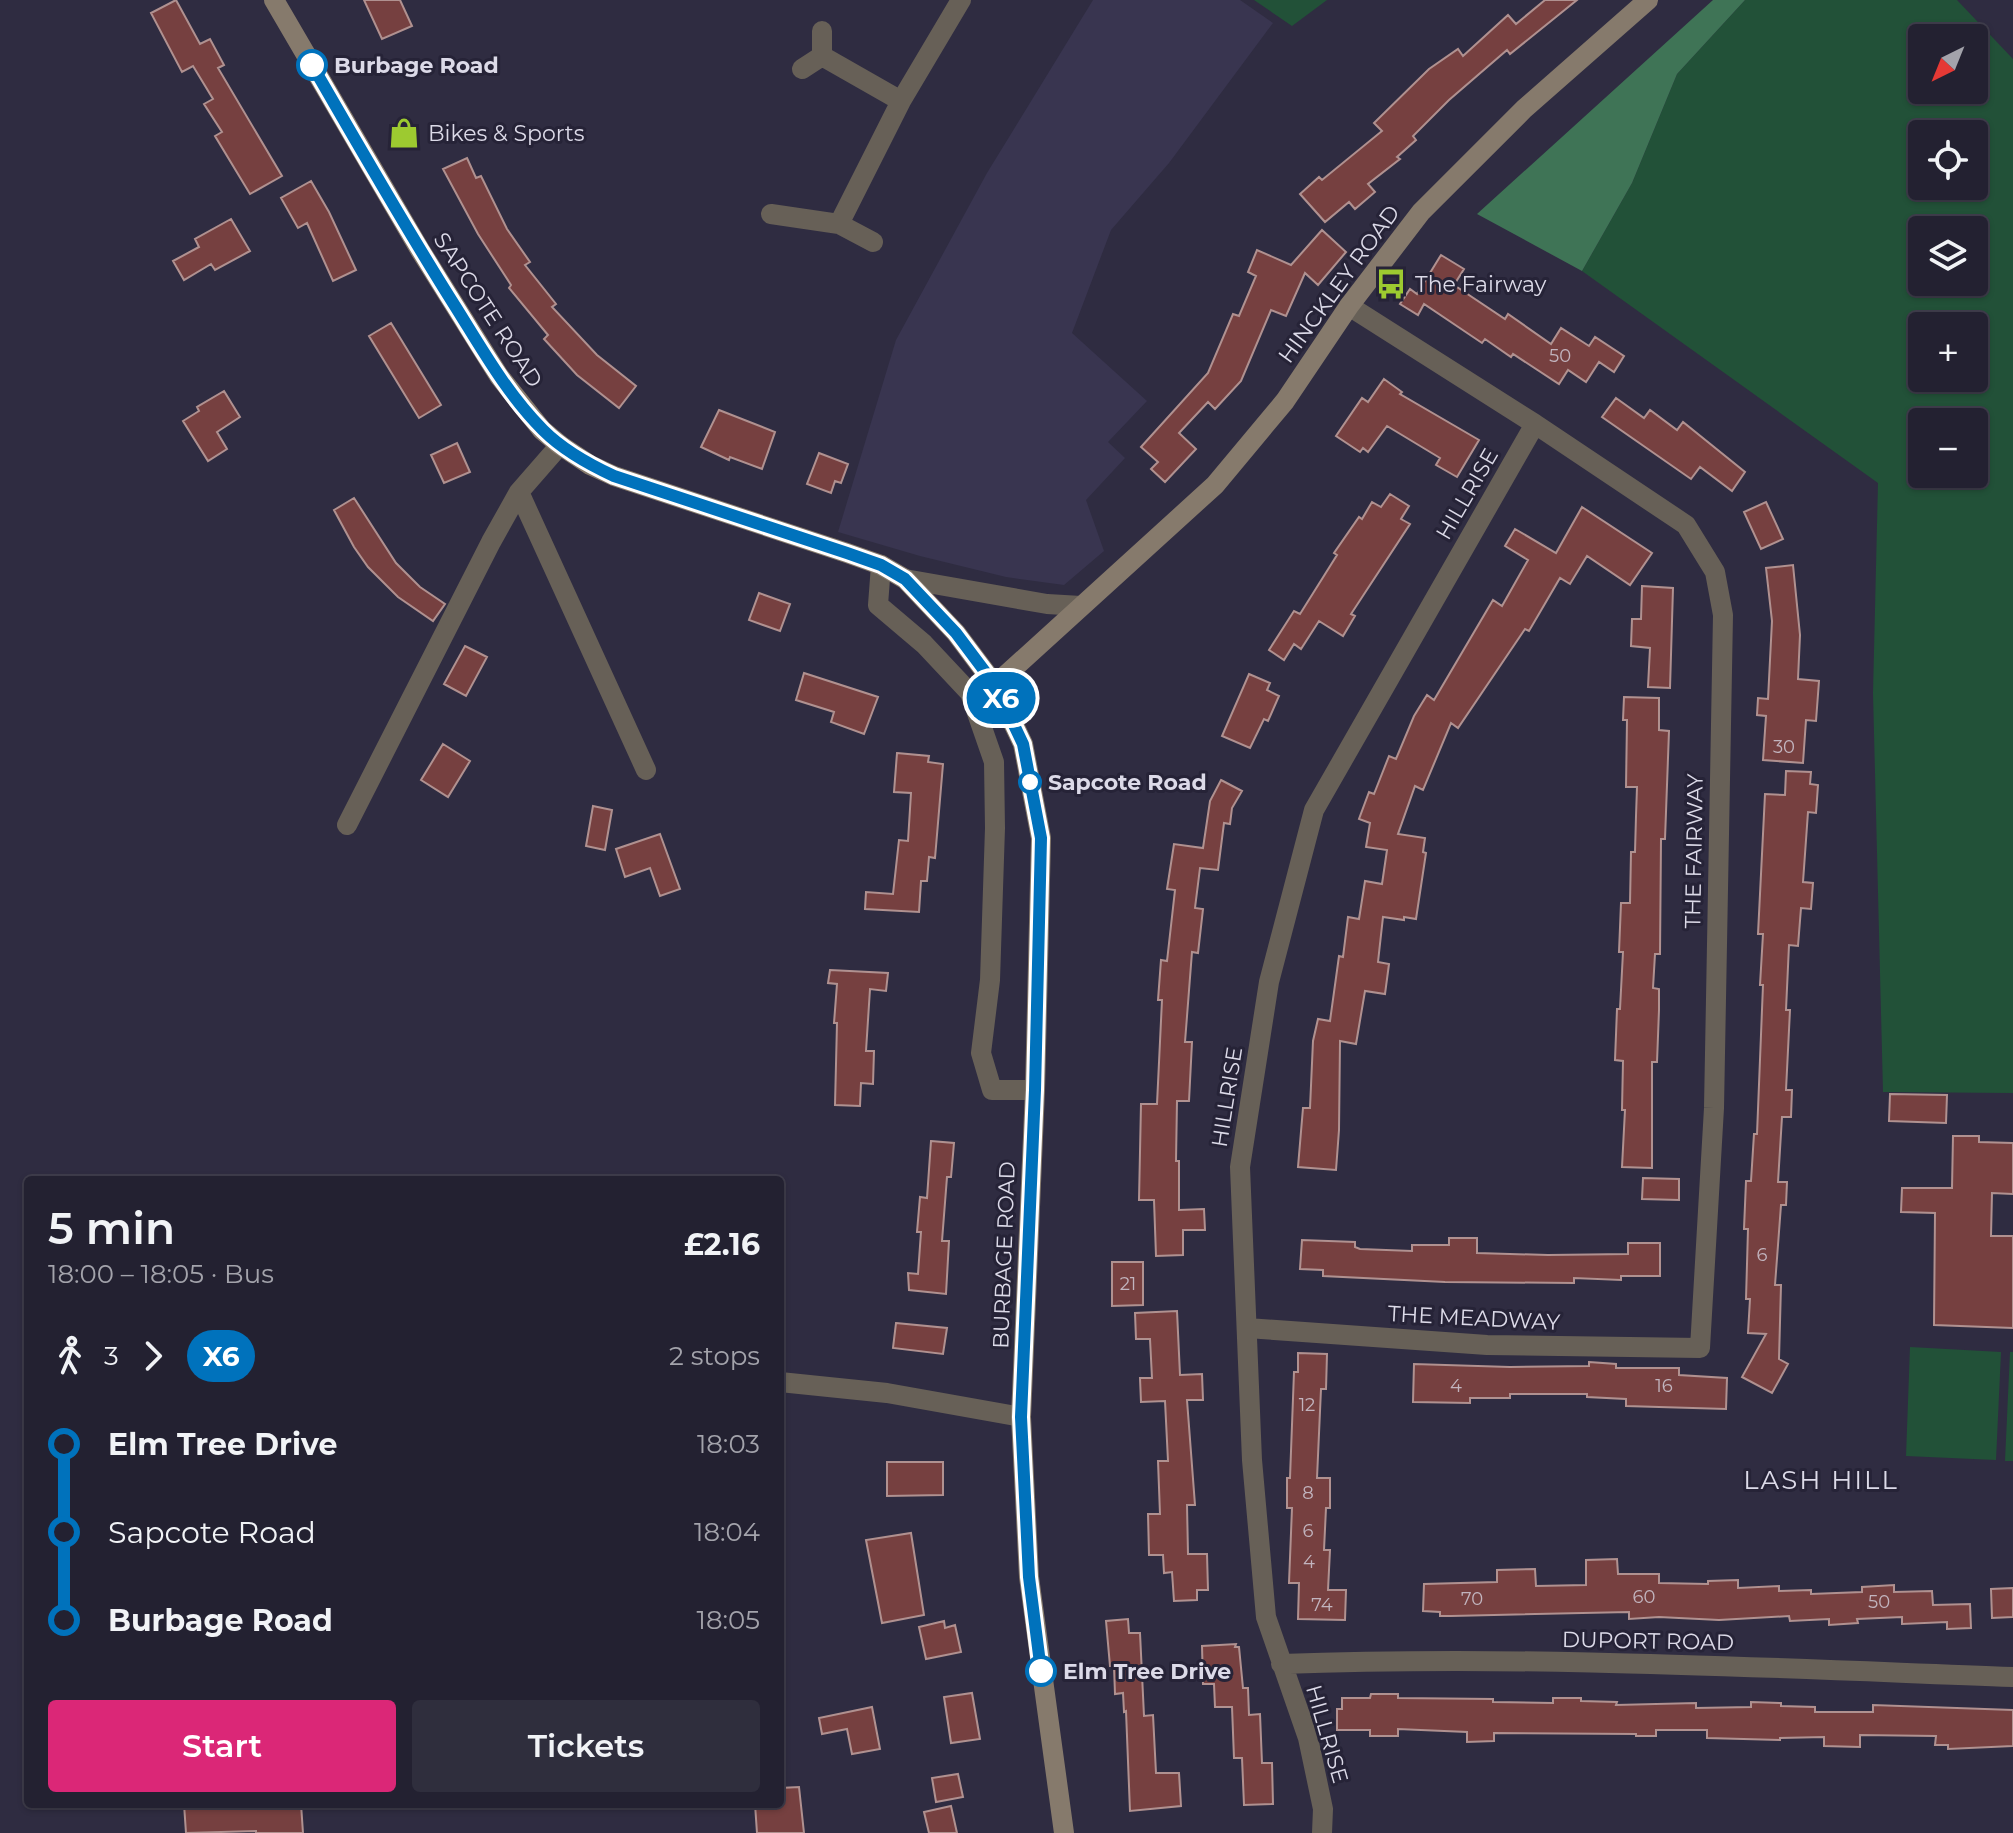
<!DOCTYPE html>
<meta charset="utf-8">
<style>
body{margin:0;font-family:Montserrat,sans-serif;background:#2f2e3d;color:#f1f3f6;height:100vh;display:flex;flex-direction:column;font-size:30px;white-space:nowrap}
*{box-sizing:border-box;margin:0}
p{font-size:26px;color:#a3a3ab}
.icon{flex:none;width:44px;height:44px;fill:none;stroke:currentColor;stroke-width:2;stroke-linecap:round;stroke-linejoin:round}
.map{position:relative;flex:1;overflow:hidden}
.panel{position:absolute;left:24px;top:1176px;width:760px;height:632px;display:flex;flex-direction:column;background:#232131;border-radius:8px;box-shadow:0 2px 6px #0004,0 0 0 2px #403e4d}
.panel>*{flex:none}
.badge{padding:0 16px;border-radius:26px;font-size:28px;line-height:52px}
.needle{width:52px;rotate:223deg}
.fabs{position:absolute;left:1908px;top:24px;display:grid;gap:16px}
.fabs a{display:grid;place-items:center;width:80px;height:80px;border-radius:8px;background:#232131;box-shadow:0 2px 6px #0004,0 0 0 2px #403e4d;font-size:40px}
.map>.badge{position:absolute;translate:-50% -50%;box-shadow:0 0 0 4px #fff}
.legs{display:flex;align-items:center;gap:12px;height:88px;padding:0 24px;font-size:26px}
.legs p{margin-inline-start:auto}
.summary{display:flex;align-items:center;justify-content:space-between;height:136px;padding:0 24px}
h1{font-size:44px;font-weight:600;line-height:60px}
.button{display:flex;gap:16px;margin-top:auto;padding:16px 24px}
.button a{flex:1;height:92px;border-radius:8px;background:#db2777;color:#fff;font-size:32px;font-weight:600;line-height:92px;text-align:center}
.button a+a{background:#2f2e3d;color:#f1f3f6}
ul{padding:0 24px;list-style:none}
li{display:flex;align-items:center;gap:28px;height:88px;font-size:30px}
li i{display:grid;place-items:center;width:12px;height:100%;margin:0 10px;background:currentColor}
li i::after{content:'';width:20px;height:20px;margin:-10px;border:6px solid;border-radius:50%;background:#232131}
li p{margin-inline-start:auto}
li:first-child i{background:linear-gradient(#0000 50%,currentColor 0)}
li:last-child i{background:linear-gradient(currentColor 50%,#0000 0)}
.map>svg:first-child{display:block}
</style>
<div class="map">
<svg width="2013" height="1833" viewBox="0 0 2013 1833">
<rect width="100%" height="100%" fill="#2f2c41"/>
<path fill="#393550" d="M 1093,0 L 1240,0 L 1273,23 L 1169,163 L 1111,230 L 1072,333 L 1147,401 L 1108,442 L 1125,458 L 1086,500 L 1104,551 L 1064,585 L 1006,577 L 920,556 L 838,532 L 896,340 L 987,173 Z"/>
<path fill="#225138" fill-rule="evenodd" d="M 1254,0 L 1327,0 L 1292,26 Z
M 1745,0 L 1957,0 L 2013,59 L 2013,1093 L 1883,1092 L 1873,693 L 1878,483 L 1582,271 L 1632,183 L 1677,74 ZM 1922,38 L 1974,38 L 1974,90 L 1922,90 ZM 1922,134 L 1974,134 L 1974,186 L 1922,186 ZM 1922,230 L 1974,230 L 1974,282 L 1922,282 ZM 1922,326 L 1974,326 L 1974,378 L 1922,378 ZM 1922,422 L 1974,422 L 1974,474 L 1922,474 Z
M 1910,1347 L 2001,1352 L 1996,1460 L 1906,1456 Z
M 2010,1352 L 2013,1352 L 2013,1461 L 2005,1461 Z"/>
<path fill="#3f7456" d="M 1713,0 L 1745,0 L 1677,74 L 1632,183 L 1582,271 L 1477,214 Z"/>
<path fill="#764040" stroke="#b09190" stroke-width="2" d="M 176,0 L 200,44 L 210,39 L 224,65 L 218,68 L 282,176 L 250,194 L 215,136 L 222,132 L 204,104 L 213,99 L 193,66 L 182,72 L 151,13 Z
M 364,0 L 400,0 L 412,26 L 382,39 Z
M 1545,0 L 1577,0 L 1510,54 L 1507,50 L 1449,100 L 1413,136 L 1416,140 L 1397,157 L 1400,159 L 1368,184 L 1375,192 L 1355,209 L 1349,202 L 1325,222 L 1300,194 L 1319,177 L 1322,180 L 1382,131 L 1374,123 L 1429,69 L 1458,49 L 1463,56 L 1508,15 L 1516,24 Z
M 467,158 L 476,178 L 481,176 L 507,229 L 530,262 L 525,265 L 556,304 L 552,307 L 597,355 L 636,386 L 619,408 L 577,375 L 544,339 L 548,335 L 509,288 L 511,285 L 478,234 L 443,169 Z
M 311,181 L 329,212 L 356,270 L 333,281 L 307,223 L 298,228 L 281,198 Z
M 231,219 L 250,251 L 215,270 L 211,264 L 184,280 L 173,261 L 199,247 L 195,239 Z
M 1322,230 L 1346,252 L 1318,285 L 1305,273 L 1286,316 L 1271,310 L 1241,381 L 1215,409 L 1208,402 L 1179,433 L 1196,449 L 1165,482 L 1151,469 L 1158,462 L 1141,447 L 1208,373 L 1233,314 L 1239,316 L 1256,276 L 1248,272 L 1257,250 L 1291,265 Z
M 1441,255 L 1464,269 L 1454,285 L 1505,319 L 1508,314 L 1551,344 L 1561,328 L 1589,346 L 1595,337 L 1624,356 L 1614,372 L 1599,362 L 1586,382 L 1568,370 L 1559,384 L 1513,354 L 1511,357 L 1485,339 L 1482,343 L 1424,304 L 1418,315 L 1400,304 L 1410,289 L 1417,294 Z
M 391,323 L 441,405 L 419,418 L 369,336 Z
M 1384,379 L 1402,392 L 1400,394 L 1479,440 L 1457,477 L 1436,465 L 1440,458 L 1387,426 L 1368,452 L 1363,448 L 1360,452 L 1336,436 L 1362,398 L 1368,402 Z
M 224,391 L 240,417 L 217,432 L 227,449 L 208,461 L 183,421 L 199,411 L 197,407 Z
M 1616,398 L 1644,418 L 1650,410 L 1677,430 L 1683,422 L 1745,472 L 1732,491 L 1700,467 L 1691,479 L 1602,417 Z
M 719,410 L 775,432 L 762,469 L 730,457 L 729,460 L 701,447 Z
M 457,443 L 470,472 L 444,483 L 431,455 Z
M 819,453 L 848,464 L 841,483 L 835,481 L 831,493 L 807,484 Z
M 1390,494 L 1409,506 L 1401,519 L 1410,524 L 1351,614 L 1355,616 L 1343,636 L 1319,621 L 1301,649 L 1294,644 L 1284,660 L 1269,650 L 1294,611 L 1300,614 L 1337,555 L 1334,553 L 1359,517 L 1362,519 L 1372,502 L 1381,507 Z
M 354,498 L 396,563 L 420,587 L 445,604 L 433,621 L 398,597 L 368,567 L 354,547 L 334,510 Z
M 1766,502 L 1783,539 L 1761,549 L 1744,512 Z
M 1582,507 L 1652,553 L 1630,585 L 1587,556 L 1570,584 L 1560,578 L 1529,631 L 1525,629 L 1458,728 L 1451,723 L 1423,790 L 1415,786 L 1398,834 L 1425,838 L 1423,852 L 1426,853 L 1416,919 L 1404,917 L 1404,920 L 1383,917 L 1378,962 L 1389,964 L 1385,994 L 1365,991 L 1356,1044 L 1340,1041 L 1339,1130 L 1336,1170 L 1298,1167 L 1303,1108 L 1310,1108 L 1313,1041 L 1318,1019 L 1330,1021 L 1339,956 L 1343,957 L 1348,917 L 1359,919 L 1365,881 L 1382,884 L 1387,850 L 1366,847 L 1370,823 L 1359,819 L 1369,792 L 1374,794 L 1389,756 L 1396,759 L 1414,716 L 1427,695 L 1434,700 L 1493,600 L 1502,606 L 1528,560 L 1505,546 L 1515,529 L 1556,553 Z
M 1793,565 L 1800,635 L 1798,679 L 1819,681 L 1816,721 L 1806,720 L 1803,763 L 1763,760 L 1766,716 L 1757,715 L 1758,698 L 1768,699 L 1772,621 L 1766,568 Z
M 1642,586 L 1673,588 L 1670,688 L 1648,687 L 1650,648 L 1631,646 L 1632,619 L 1641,619 Z
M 759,593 L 790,604 L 780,631 L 749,620 Z
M 465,646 L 487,657 L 466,696 L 444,684 Z
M 804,673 L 878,697 L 864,734 L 831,722 L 834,712 L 796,700 Z
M 1249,674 L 1270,683 L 1267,690 L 1279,696 L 1268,721 L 1264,719 L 1250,748 L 1222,736 Z
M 1624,697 L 1659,698 L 1659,730 L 1669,731 L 1665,839 L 1661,839 L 1660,954 L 1655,954 L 1653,988 L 1659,989 L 1659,1010 L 1657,1062 L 1652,1062 L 1652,1168 L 1622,1167 L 1625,1110 L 1622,1110 L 1623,1061 L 1615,1060 L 1617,1009 L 1620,1009 L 1623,952 L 1619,952 L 1621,903 L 1630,903 L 1631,852 L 1635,852 L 1636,816 L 1637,787 L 1626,787 L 1627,720 L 1623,720 Z
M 443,744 L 470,761 L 448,797 L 421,780 Z
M 897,753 L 929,756 L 928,762 L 943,764 L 935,858 L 929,857 L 927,881 L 921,881 L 919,912 L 865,909 L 866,892 L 893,894 L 899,840 L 908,841 L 911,793 L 894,792 Z
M 1786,771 L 1811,772 L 1810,784 L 1818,785 L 1816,813 L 1808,812 L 1803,882 L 1813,883 L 1811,909 L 1801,908 L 1798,946 L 1789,945 L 1786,1010 L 1790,1010 L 1786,1090 L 1792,1090 L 1791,1117 L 1782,1117 L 1778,1182 L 1787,1182 L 1786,1205 L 1781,1205 L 1775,1285 L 1781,1285 L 1779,1359 L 1788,1364 L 1772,1393 L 1742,1377 L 1766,1334 L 1748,1333 L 1750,1299 L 1746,1299 L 1748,1229 L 1744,1229 L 1746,1181 L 1751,1181 L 1754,1134 L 1757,1134 L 1763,985 L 1760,985 L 1763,934 L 1758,934 L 1765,794 L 1785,795 Z
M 1221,780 L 1242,791 L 1232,808 L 1230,824 L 1224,823 L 1218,870 L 1200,868 L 1195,908 L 1203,909 L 1198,953 L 1192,952 L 1185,1042 L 1192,1042 L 1189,1101 L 1177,1101 L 1176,1161 L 1179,1161 L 1179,1210 L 1204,1209 L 1205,1230 L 1183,1230 L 1183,1255 L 1156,1256 L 1154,1200 L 1139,1200 L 1141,1104 L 1157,1104 L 1162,1000 L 1158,1000 L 1161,960 L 1167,961 L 1175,890 L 1167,889 L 1174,844 L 1203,848 L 1210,801 Z
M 593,806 L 612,810 L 605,850 L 586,846 Z
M 660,834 L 680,889 L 660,896 L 650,868 L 625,877 L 616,849 Z
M 830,970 L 888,973 L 886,991 L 870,989 L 866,1051 L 874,1051 L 873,1084 L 861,1083 L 860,1106 L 835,1105 L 837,1023 L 834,1023 L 837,984 L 828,983 Z
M 1890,1094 L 1947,1095 L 1946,1123 L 1889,1121 Z
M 1953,1136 L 1979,1136 L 1979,1142 L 2013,1143 L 2013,1194 L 1992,1193 L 1991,1236 L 2013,1236 L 2013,1328 L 1934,1325 L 1935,1213 L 1901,1212 L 1902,1188 L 1952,1188 Z
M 931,1141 L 954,1143 L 951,1177 L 947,1177 L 942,1241 L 949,1241 L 946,1294 L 909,1290 L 908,1273 L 918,1274 L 921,1232 L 917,1232 L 920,1197 L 927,1198 Z
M 1643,1178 L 1679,1179 L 1679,1200 L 1642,1199 Z
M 1449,1238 L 1477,1238 L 1477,1253 L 1548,1255 L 1628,1254 L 1628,1243 L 1660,1243 L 1660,1276 L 1621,1276 L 1621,1280 L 1574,1278 L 1574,1283 L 1445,1282 L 1323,1276 L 1323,1270 L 1300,1269 L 1302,1240 L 1355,1242 L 1355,1247 L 1360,1249 L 1412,1251 L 1412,1245 L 1449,1245 Z
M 1112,1262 L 1143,1262 L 1143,1305 L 1112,1306 Z
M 1177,1311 L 1180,1375 L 1202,1374 L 1203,1400 L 1187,1400 L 1195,1505 L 1187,1505 L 1188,1554 L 1207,1554 L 1208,1590 L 1197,1590 L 1197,1600 L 1174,1601 L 1172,1572 L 1164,1573 L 1163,1555 L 1149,1555 L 1148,1514 L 1160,1514 L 1158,1461 L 1168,1461 L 1165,1401 L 1141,1402 L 1140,1378 L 1152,1378 L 1150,1339 L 1136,1339 L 1135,1313 Z
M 896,1323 L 947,1328 L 943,1354 L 893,1348 Z
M 1298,1353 L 1327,1354 L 1326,1389 L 1321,1389 L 1317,1478 L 1330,1478 L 1330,1508 L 1326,1508 L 1324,1550 L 1330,1550 L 1328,1590 L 1346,1590 L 1345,1620 L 1298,1619 L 1299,1583 L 1289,1583 L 1292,1508 L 1287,1508 L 1287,1478 L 1290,1478 L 1294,1372 L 1298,1372 Z
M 1589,1362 L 1616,1364 L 1616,1368 L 1679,1368 L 1679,1375 L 1727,1378 L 1726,1409 L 1626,1406 L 1626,1399 L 1587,1397 L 1587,1394 L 1510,1394 L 1510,1398 L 1470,1398 L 1470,1403 L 1413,1402 L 1414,1364 L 1510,1367 L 1589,1366 Z
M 887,1462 L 943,1462 L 943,1495 L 887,1496 Z
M 911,1533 L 924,1615 L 882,1623 L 866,1540 Z
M 1617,1559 L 1618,1574 L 1659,1574 L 1659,1583 L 1708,1584 L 1708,1581 L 1738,1580 L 1738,1588 L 1779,1586 L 1779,1591 L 1811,1590 L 1811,1594 L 1862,1592 L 1862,1587 L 1894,1585 L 1894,1592 L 1932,1591 L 1933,1605 L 1970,1604 L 1971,1628 L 1947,1629 L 1947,1622 L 1902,1624 L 1902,1617 L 1857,1619 L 1858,1623 L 1829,1625 L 1829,1619 L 1790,1621 L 1789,1616 L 1719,1620 L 1659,1617 L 1629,1619 L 1629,1612 L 1451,1616 L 1440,1616 L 1440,1612 L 1423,1611 L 1424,1584 L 1497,1582 L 1497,1570 L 1535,1569 L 1536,1586 L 1586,1585 L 1586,1560 Z
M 2013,1588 L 2013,1617 L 1992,1618 L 1991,1589 Z
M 1128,1619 L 1129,1633 L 1140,1633 L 1144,1716 L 1153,1715 L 1156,1773 L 1179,1773 L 1181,1806 L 1130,1811 L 1126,1711 L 1124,1712 L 1123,1693 L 1115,1694 L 1114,1666 L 1110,1666 L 1106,1621 Z
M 944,1621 L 945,1628 L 955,1625 L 961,1652 L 926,1659 L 919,1627 Z
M 1236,1644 L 1235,1647 L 1239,1647 L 1243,1688 L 1248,1688 L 1249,1715 L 1260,1714 L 1262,1763 L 1272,1763 L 1273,1804 L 1244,1805 L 1242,1758 L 1234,1758 L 1232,1707 L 1215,1707 L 1214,1684 L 1203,1684 L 1202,1646 Z
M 972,1693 L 980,1739 L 951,1743 L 944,1697 Z
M 1371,1694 L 1398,1694 L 1398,1698 L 1493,1699 L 1493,1702 L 1553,1703 L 1553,1698 L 1581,1698 L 1581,1701 L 1617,1702 L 1616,1705 L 1696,1703 L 1696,1708 L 1751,1707 L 1751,1702 L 1781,1703 L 1781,1706 L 1815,1707 L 1815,1712 L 1873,1712 L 1873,1705 L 2013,1710 L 2013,1746 L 1948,1749 L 1948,1745 L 1935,1745 L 1936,1736 L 1860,1735 L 1860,1747 L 1824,1746 L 1824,1737 L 1780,1738 L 1780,1740 L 1707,1738 L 1707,1730 L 1656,1730 L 1656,1736 L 1636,1736 L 1636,1734 L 1494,1733 L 1494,1741 L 1467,1742 L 1467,1732 L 1398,1729 L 1398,1736 L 1370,1736 L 1370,1730 L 1337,1730 L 1337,1709 L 1342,1709 L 1342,1698 L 1370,1698 Z
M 872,1707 L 880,1749 L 852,1754 L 847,1729 L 822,1734 L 819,1718 Z
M 958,1774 L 963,1797 L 936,1802 L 932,1778 Z
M 799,1787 L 804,1833 L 757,1833 L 755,1804 L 780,1804 L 780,1788 Z
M 184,1804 L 230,1804 L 230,1807 L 301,1804 L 303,1833 L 256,1833 L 256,1831 L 186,1833 Z
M 951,1806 L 957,1833 L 929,1833 L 924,1812 Z"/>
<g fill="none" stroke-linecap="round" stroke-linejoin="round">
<path stroke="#676057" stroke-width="20" d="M 822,56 L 901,101
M 802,69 L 822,56 L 822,31
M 771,214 L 839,224 L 873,242
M 839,224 L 901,101 L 961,0
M 519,492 L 646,770
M 881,565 L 878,605 L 924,644 L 970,693 L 994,762 L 995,828 L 990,980 L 981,1053 L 992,1090 L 1035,1090
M 347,825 L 491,542 L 519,492 L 560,445
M 1247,1328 L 1487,1345 L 1700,1348 L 1714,1108 L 1723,615 L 1715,572 L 1686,525 L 1535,424 L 1349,306
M 780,1382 L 887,1393 L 1021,1417
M 1281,1664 C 1525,1655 1769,1668 2013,1677
M 1322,1833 L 1323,1809 L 1308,1738 L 1266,1617 L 1252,1460 L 1240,1167 L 1269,982 L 1314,810 L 1535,424"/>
<path stroke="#676057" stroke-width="20" d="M 905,579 L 1047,604 L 1081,606"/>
<path stroke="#867a6c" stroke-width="20" d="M 274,0 L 420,250 L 499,376 L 542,430 L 560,445 L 590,465 L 614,476 L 847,553 L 881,565 L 905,579 L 956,633 L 995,685 L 1023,744 L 1041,838 L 1035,1090 L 1021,1417 L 1029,1577 L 1064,1833
M 995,685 L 1215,485 L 1285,401 L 1349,306 L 1421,212 L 1524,109 L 1648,0"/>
</g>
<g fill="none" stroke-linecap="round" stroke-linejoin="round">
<g stroke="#fff" stroke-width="18">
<path id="line-1" d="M 312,65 C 359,146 405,227 455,306 C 482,349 507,394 543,430 C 563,450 588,464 614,476 L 847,553 L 881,565 L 905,579 L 956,633 L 995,685 L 1023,744 L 1041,838 L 1035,1090 L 1021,1417 L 1029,1577 L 1041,1671"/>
</g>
<use href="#line-1" stroke="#0072bc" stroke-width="12"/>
</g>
<defs>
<g id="shop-bare" transform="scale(2.4)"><path d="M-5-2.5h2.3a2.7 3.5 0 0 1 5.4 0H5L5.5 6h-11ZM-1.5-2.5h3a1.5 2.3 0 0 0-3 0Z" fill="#9dca30" stroke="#262337" stroke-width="2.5" paint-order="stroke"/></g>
<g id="bus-bare" transform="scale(2.4)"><path d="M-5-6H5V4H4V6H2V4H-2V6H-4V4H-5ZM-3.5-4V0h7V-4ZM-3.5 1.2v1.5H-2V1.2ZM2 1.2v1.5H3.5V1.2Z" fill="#9dca30" stroke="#262337" stroke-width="2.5" paint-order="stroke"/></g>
</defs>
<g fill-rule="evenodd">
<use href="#shop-bare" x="404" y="133"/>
<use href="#bus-bare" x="1391" y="284"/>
</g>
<g fill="#fff" stroke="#0072bc" stroke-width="4">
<circle cx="312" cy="65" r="14"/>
<circle cx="1030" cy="782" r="10"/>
<circle cx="1041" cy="1671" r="14"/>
</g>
<g text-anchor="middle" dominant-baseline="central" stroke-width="6" stroke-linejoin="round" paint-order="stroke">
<g font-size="18" fill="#c2b4be">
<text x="1560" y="356">50</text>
<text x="1784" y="747">30</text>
<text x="1762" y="1255">6</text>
<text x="1128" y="1284">21</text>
<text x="1456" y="1386">4</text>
<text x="1664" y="1386">16</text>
<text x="1307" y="1405">12</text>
<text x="1308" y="1493">8</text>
<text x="1308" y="1531">6</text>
<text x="1309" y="1562">4</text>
<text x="1644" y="1597">60</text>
<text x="1472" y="1599">70</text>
<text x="1879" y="1602">50</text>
<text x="1322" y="1605">74</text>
</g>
<g font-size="22" font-weight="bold" fill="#dcdae8" stroke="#262337" text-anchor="start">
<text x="334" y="65">Burbage Road</text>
<text x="1048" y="782">Sapcote Road</text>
<text x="1063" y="1671">Elm Tree Drive</text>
</g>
<g font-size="22" fill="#dcdae8" stroke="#262337" text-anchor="start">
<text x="428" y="133">Bikes &amp; Sports</text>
<text x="1415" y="284">The Fairway</text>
</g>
<g font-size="22" fill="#dcdae8" stroke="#262337">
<text transform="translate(1339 284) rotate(-54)">HINCKLEY ROAD</text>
<text transform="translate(488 310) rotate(57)">SAPCOTE ROAD</text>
<text transform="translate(1467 494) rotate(-60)">HILLRISE</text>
<text transform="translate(1694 851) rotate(-89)">THE FAIRWAY</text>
<text transform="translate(1227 1097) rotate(-81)">HILLRISE</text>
<text transform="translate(1004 1255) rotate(-88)">BURBAGE ROAD</text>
<text transform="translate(1474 1318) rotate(3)">THE MEADWAY</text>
<text transform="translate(1648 1641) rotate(1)">DUPORT ROAD</text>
<text transform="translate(1327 1734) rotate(74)">HILLRISE</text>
</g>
<g font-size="26" letter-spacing="2" fill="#dcdae8" stroke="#262337">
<text x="1821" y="1480">LASH HILL</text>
</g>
</g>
</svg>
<div class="fabs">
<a><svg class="needle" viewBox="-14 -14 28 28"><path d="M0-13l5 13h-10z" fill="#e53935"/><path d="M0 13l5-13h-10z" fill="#a3a3ab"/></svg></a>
<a><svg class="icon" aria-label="locate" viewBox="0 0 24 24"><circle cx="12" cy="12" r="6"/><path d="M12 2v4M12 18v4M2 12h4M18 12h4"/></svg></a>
<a><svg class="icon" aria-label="layers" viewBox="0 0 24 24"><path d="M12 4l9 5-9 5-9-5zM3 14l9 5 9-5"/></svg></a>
<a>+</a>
<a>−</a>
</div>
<b class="badge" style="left:1001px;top:698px;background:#0072bc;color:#fff">X6</b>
<section class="panel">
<div class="summary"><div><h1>5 min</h1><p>18:00 – 18:05 · Bus</p></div><b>£2.16</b></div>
<div class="legs"><svg class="icon" aria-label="walk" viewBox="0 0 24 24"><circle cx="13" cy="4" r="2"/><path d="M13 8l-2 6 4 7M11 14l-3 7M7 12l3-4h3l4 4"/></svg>3<svg class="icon" aria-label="forward" viewBox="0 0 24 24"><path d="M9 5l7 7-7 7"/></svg><b class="badge" style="background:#0072bc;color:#fff">X6</b><p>2 stops</p></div>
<ul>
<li><i style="color:#0072bc"></i><b>Elm Tree Drive</b><p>18:03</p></li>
<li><i style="color:#0072bc"></i><span>Sapcote Road</span><p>18:04</p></li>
<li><i style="color:#0072bc"></i><b>Burbage Road</b><p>18:05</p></li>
</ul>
<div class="button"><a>Start</a><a>Tickets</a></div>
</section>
</div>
